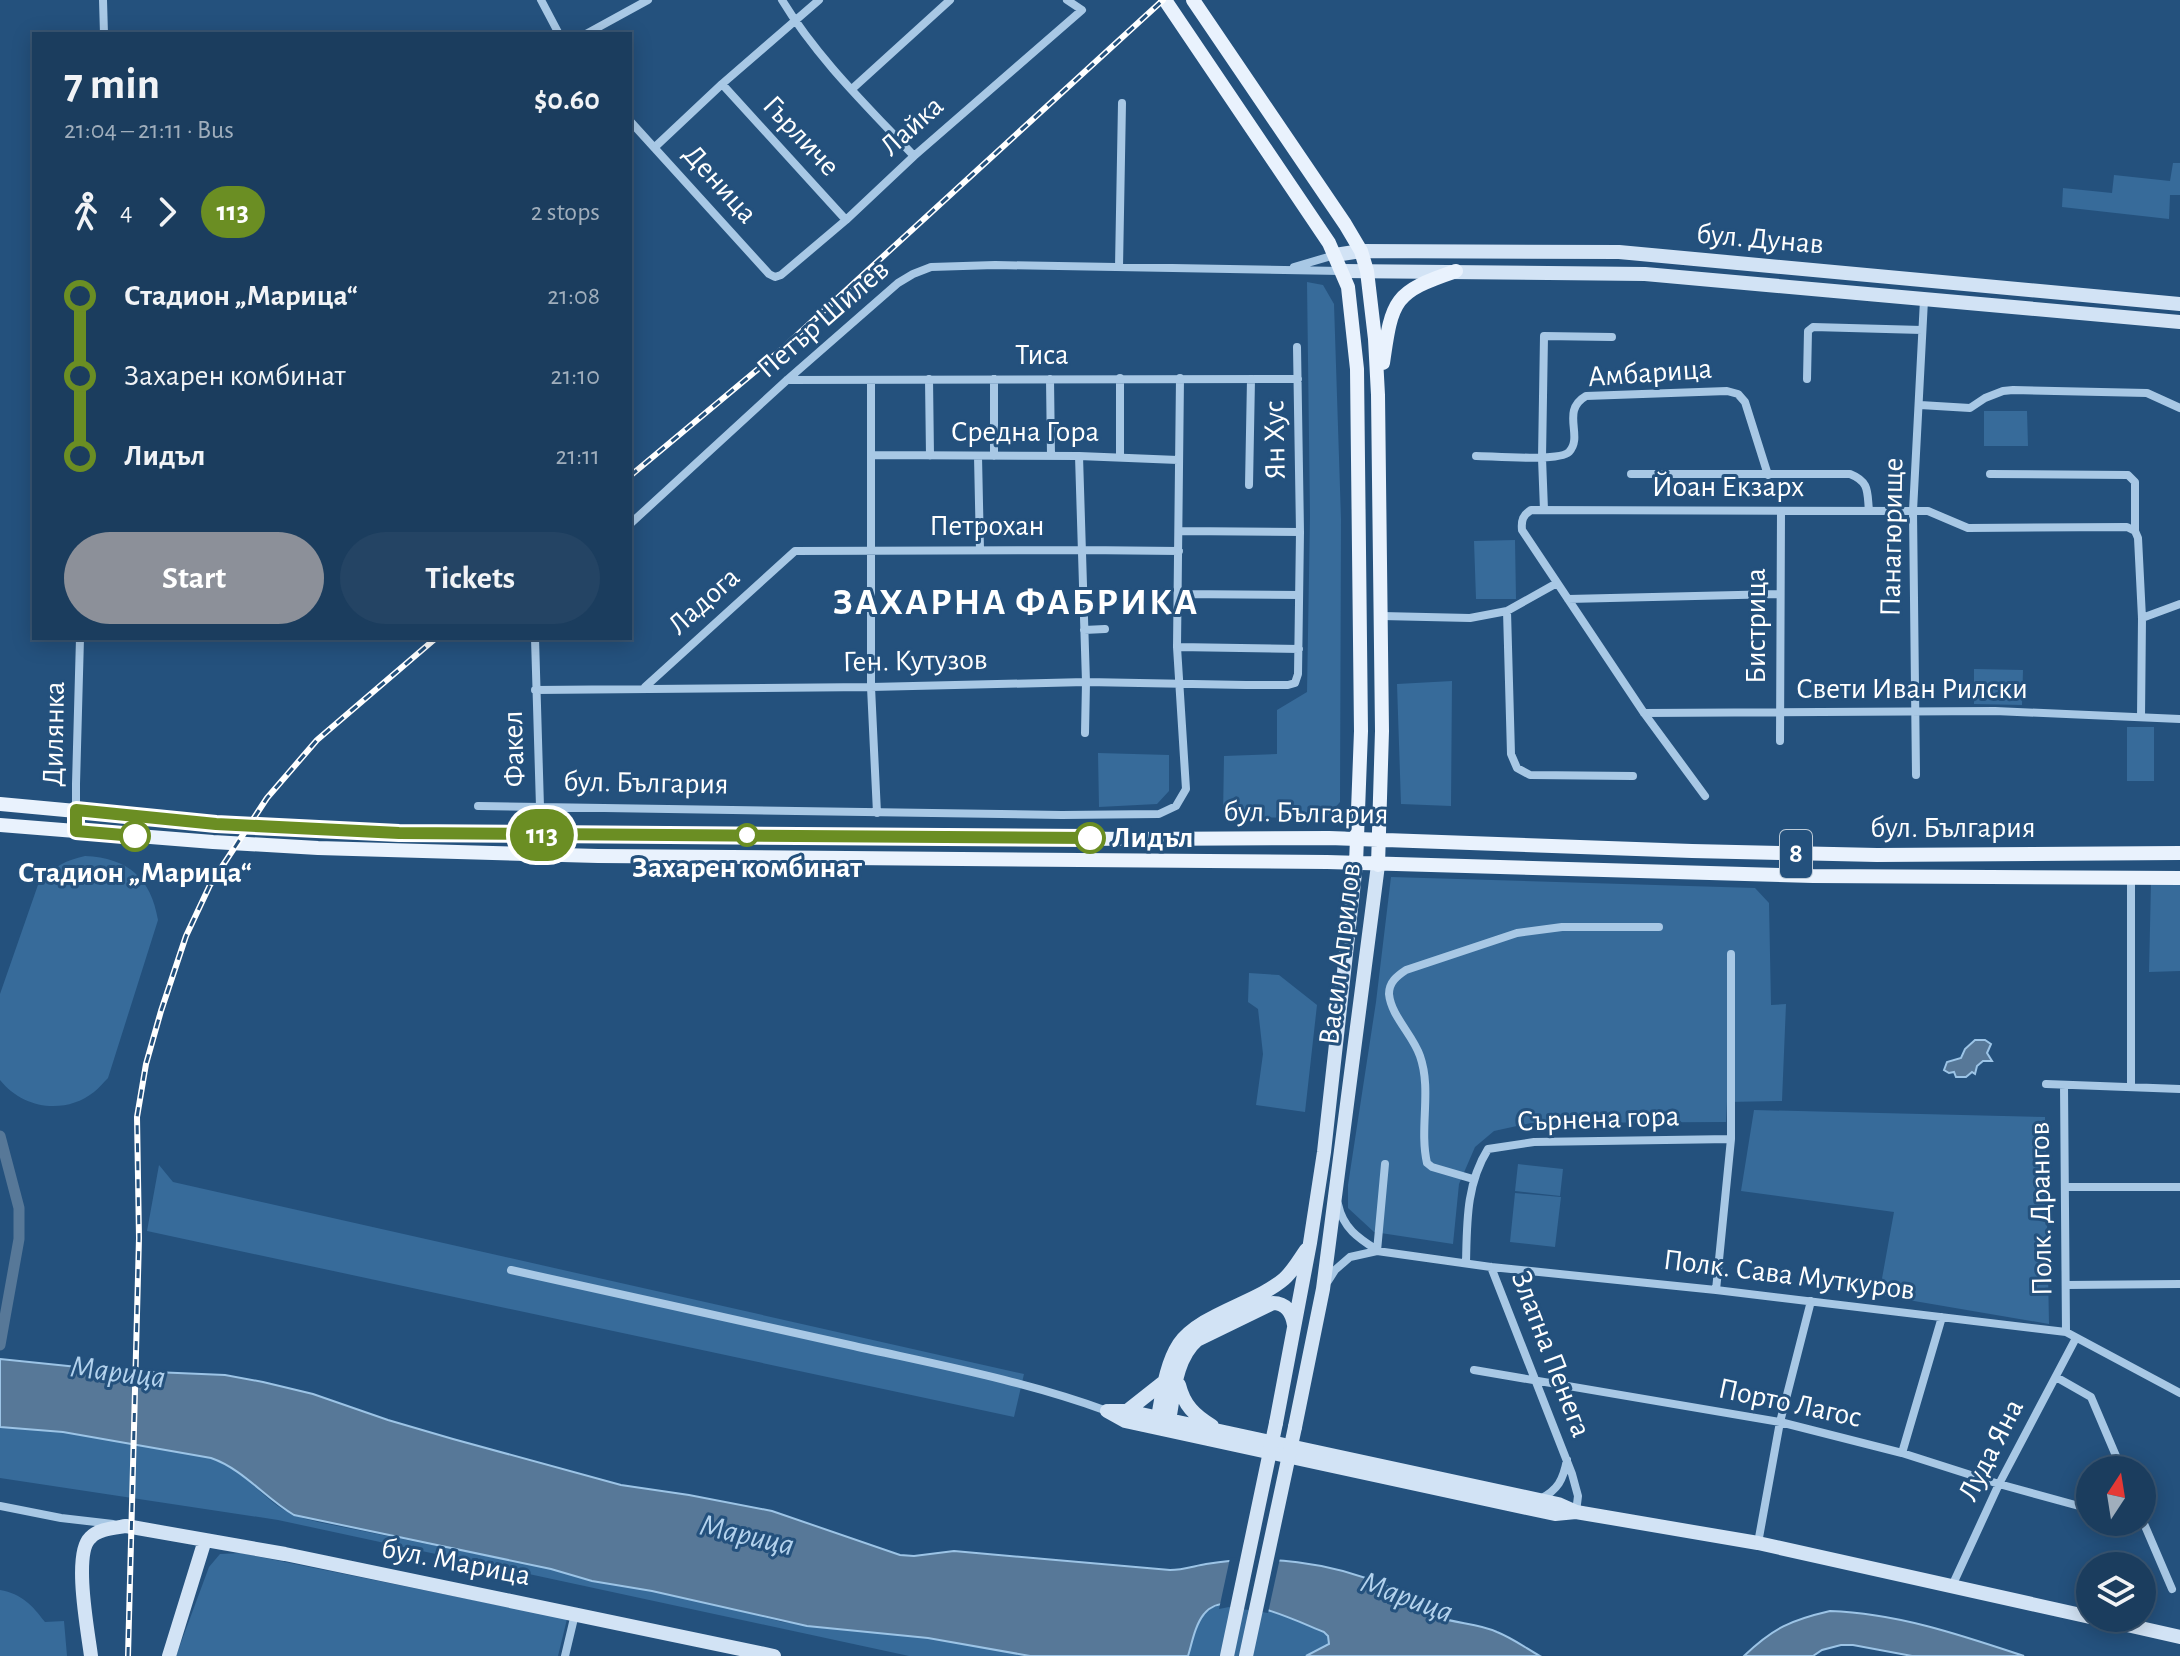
<!DOCTYPE html>
<meta charset="utf-8">
<style>
body{margin:0;font-family:"Alegreya Sans",sans-serif;background:#244464;color:#f1f3f6;height:100vh;display:flex;flex-direction:column;font-size:30px;white-space:nowrap}
*{box-sizing:border-box;margin:0}
p{font-size:26px;color:#a0aebc}
.icon{flex:none;width:44px;height:44px;fill:none;stroke:currentColor;stroke-width:2;stroke-linecap:round;stroke-linejoin:round}
.map{position:relative;flex:1;overflow:hidden}
.drawer{position:absolute;left:32px;top:32px;width:600px;height:608px;display:flex;flex-direction:column;background:#1b3d5e;border-radius:0px;box-shadow:0 4px 20px #0003,0 0 0 2px #395673}
.drawer>*{flex:none}
.badge{padding:0 16px;border-radius:26px;font-size:28px;line-height:52px}
.needle{width:52px;rotate:12deg}
.fabs{position:absolute;left:2076px;top:1456px;display:grid;gap:16px}
.fabs a{display:grid;place-items:center;width:80px;height:80px;border-radius:50%;background:#1b3d5e;box-shadow:0 4px 20px #0003,0 0 0 2px #395673;font-size:40px}
.map>.badge{position:absolute;translate:-50% -50%;box-shadow:0 0 0 4px #fff}
.legs{display:flex;align-items:center;gap:12px;height:88px;padding:0 32px;font-size:26px}
.legs p{margin-inline-start:auto}
.headline{display:flex;align-items:center;justify-content:space-between;height:136px;padding:0 32px}
h1{font-size:44px;font-weight:600;line-height:60px}
.action{display:flex;gap:16px;margin-top:auto;padding:16px 32px}
.action a{flex:1;height:92px;border-radius:48px;background:#8c9099;color:#fff;font-size:32px;font-weight:600;line-height:92px;text-align:center}
.action a+a{background:#244464;color:#f1f3f6}
ul{padding:0 32px;list-style:none}
li{display:flex;align-items:center;gap:28px;height:80px;font-size:30px}
li i{display:grid;place-items:center;width:12px;height:100%;margin:0 10px;background:currentColor}
li i::after{content:'';width:20px;height:20px;margin:-10px;border:6px solid;border-radius:50%;background:#1b3d5e}
li p{margin-inline-start:auto}
li:first-child i{background:linear-gradient(#0000 50%,currentColor 0)}
li:last-child i{background:linear-gradient(currentColor 50%,#0000 0)}
.map>svg:first-child{display:block}
</style>
<div class="map">
<svg width="2180" height="1656" viewBox="0 0 2180 1656">
<rect width="100%" height="100%" fill="#24517d"/>
<path fill="#376b9a" d="M 2173,163 L 2180,163 L 2180,195 L 2170,195 L 2169,219 L 2062,207 L 2063,188 L 2112,193 L 2114,175 L 2170,181 Z
M 1307,282 L 1323,285 L 1334,304 L 1341,519 L 1340,802 L 1326,818 L 1223,817 L 1224,756 L 1277,754 L 1277,710 L 1307,692 L 1310,516 Z
M 1984,411 L 2027,411 L 2028,446 L 1984,446 Z
M 1515,540 L 1516,599 L 1476,599 L 1474,541 Z
M 1974,669 L 2023,670 L 2022,705 L 1974,704 Z
M 1452,681 L 1451,806 L 1401,804 L 1397,684 Z
M 2127,727 L 2154,727 L 2154,781 L 2127,781 Z
M 1098,753 L 1169,755 L 1169,791 L 1157,804 L 1099,807 Z
M 85,856 C 128,858 151,878 158,920 L 108,1078 C 104,1082 99,1088 94,1092 C 65,1115 23,1109 0,1080 L 0,994 L 39,882 C 53,867 66,860 85,856 Z
M 1391,877 L 1755,888 L 1769,903 L 1771,1005 L 1786,1004 L 1782,1101 L 1727,1102 L 1726,1122 L 1531,1123 L 1494,1131 L 1475,1147 L 1459,1184 L 1453,1244 L 1374,1232 L 1348,1208 L 1348,1185 L 1376,1002 Z
M 2151,883 L 2180,883 L 2180,971 L 2149,972 Z
M 1249,973 L 1279,975 L 1317,1005 L 1305,1112 L 1256,1105 L 1263,1054 L 1258,1009 L 1248,1002 Z
M 1754,1110 L 2045,1117 L 2049,1324 L 1879,1295 L 1894,1212 L 1741,1191 Z
M 1518,1164 L 1563,1169 L 1560,1196 L 1515,1191 Z
M 159,1165 L 173,1182 L 1024,1374 L 1014,1417 L 147,1231 Z
M 1515,1193 L 1561,1197 L 1555,1247 L 1510,1242 Z
M 0,1427 L 63,1432 L 211,1458 C 245,1469 263,1502 294,1515 C 301,1518 311,1520 318,1522 L 551,1569 L 592,1581 L 652,1591 L 713,1603 L 782,1622 L 928,1638 L 1030,1656 L 909,1656 L 278,1520 L 0,1478 Z
M 241,1553 L 567,1619 L 558,1656 L 176,1656 L 209,1567 L 220,1554 Z
M 0,1590 C 22,1594 32,1605 45,1622 L 64,1621 L 67,1656 L 0,1656 Z
M 1229,1603 L 1267,1609 L 1324,1632 L 1328,1636 L 1330,1644 L 1306,1656 L 1188,1656 C 1197,1629 1196,1607 1229,1603 Z"/>
<path fill="#577898" stroke="#9cc4e6" stroke-width="2" d="M 1975,1040 L 1985,1040 L 1991,1044 L 1987,1053 L 1992,1061 L 1983,1061 L 1977,1066 L 1975,1074 L 1972,1072 L 1966,1077 L 1956,1077 L 1954,1072 L 1949,1073 L 1944,1070 L 1947,1062 L 1961,1058 L 1965,1049 Z
M 0,1359 L 107,1370 L 225,1375 L 263,1382 L 313,1394 L 388,1420 L 453,1439 L 621,1485 L 689,1495 L 772,1511 L 900,1555 L 914,1556 L 954,1551 L 1170,1570 C 1183,1570 1194,1566 1206,1564 C 1265,1554 1331,1562 1386,1586 C 1404,1594 1421,1611 1438,1617 C 1457,1624 1478,1623 1497,1632 C 1512,1638 1526,1648 1540,1656 L 1306,1656 L 1329,1644 L 1328,1636 L 1324,1632 C 1298,1622 1226,1585 1204,1614 C 1195,1625 1192,1643 1188,1656 L 1030,1656 L 928,1638 L 807,1626 L 652,1591 L 592,1581 L 551,1569 L 294,1515 C 265,1498 243,1469 211,1458 L 63,1432 L 0,1427 Z
M 1830,1611 C 1896,1613 1961,1635 2024,1656 L 1912,1656 L 1853,1645 L 1841,1645 L 1822,1650 L 1813,1656 L 1744,1656 C 1773,1628 1791,1620 1830,1611 Z"/>
<path fill="#24517d" d="M 1266,1556 L 1280,1558 L 1268,1613 L 1229,1607 L 1219,1609 L 1230,1558 Z"/>
<g fill="none" stroke-linecap="round" stroke-linejoin="round">
<path stroke="#577898" stroke-width="11" d="M 0,1136 L 19,1208 L 19,1239 L 0,1345"/>
<path stroke="#a8c8e5" stroke-width="8" d="M 103,0 L 104,34
M 541,0 L 559,34
M 782,0 C 817,58 868,107 914,156
M 586,34 L 648,0
M 722,84 L 846,220
M 852,89 L 950,0
M 630,121 L 769,274 L 775,277 L 781,275 L 846,220 L 914,156 L 1082,10 L 1067,0
M 655,147 L 722,84 L 819,0
M 1119,267 L 1122,103
M 1294,267 L 1335,255
M 929,379 L 930,456
M 994,379 L 994,456
M 1050,379 L 1051,456
M 1807,379 L 1808,331 L 1813,327 L 1922,330
M 787,380 L 1298,379
M 871,380 L 871,687 L 877,813
M 1920,405 L 1970,408 L 1985,398 L 2003,391 L 2013,390 L 2147,393 L 2180,408
M 872,455 L 1079,456 L 1178,460
M 978,456 L 980,550
M 1079,456 L 1086,682 L 1085,733
M 1476,456 C 1492,456 1559,462 1569,452 C 1584,436 1560,411 1586,396 L 1727,391 L 1738,394 L 1745,402 L 1768,475
M 1120,457 L 1120,378
M 1631,474 L 1850,474 C 1870,482 1867,492 1869,511
M 1990,474 L 2128,475 L 2135,482 L 2135,531
M 1249,485 L 1251,379
M 1544,510 L 1542,458 L 1544,336 L 1612,337
M 630,524 L 787,380 L 898,283 L 913,274 L 931,267 L 995,265 L 1341,271
M 1179,531 L 1300,532
M 1178,594 L 1299,595
M 1568,599 L 1780,594
M 1507,611 L 1511,754 L 1517,768 L 1530,775 L 1633,776
M 1382,616 L 1470,618 L 1507,611 L 1557,583
M 2142,618 L 2180,604
M 1084,630 L 1105,629
M 535,638 L 540,807
M 1177,647 L 1299,649
M 645,687 L 795,551 L 1081,550 L 1179,551
M 535,690 L 871,687 L 1086,682 L 1246,685 L 1288,685 L 1295,683 L 1298,674 L 1300,532 L 1297,347
M 1644,713 L 1995,711 L 2180,719
M 1780,741 L 1781,511
M 1916,775 L 1913,511 L 1924,300
M 1705,796 L 1644,713 L 1522,530 C 1521,520 1523,515 1531,510 L 1913,511 L 1928,511 L 1968,528 L 2127,527 L 2135,531 L 2138,538 L 2142,618 L 2141,717
M 478,806 L 1062,815 L 1159,814 L 1176,806 L 1186,789 L 1177,647 L 1180,378
M 540,807 L 562,834
M 76,831 L 76,784 L 80,638
M 511,833 L 540,807
M 2046,1084 L 2180,1089
M 2064,1085 L 2066,1332
M 2131,1087 L 2131,877
M 1473,1179 L 1432,1167 L 1427,1163 C 1419,1128 1432,1090 1420,1056 C 1413,1035 1391,1016 1389,994 C 1389,982 1397,976 1406,970 L 1517,933 L 1562,927 L 1659,927
M 2065,1187 L 2180,1187
M 1338,1204 C 1343,1228 1358,1238 1377,1250
M 1377,1251 L 1385,1164
M 1466,1263 C 1467,1223 1466,1184 1488,1149 L 1534,1142 L 1731,1139
M 1491,1267 L 1572,1474 L 1578,1496 L 1576,1512
M 511,1270 C 625,1295 740,1321 854,1346 C 939,1365 1025,1381 1107,1411
M 1328,1281 L 1335,1270 L 1350,1257 L 1377,1251 L 1491,1267 L 1716,1290 L 2066,1332 L 2180,1393
M 2066,1285 L 2180,1284
M 1716,1290 L 1731,1139 L 1731,954
M 1474,1370 L 1780,1422 L 1902,1453 L 1999,1484 L 2090,1509
M 2056,1377 L 2091,1397 L 2122,1470
M 1902,1453 L 1942,1317
M 1540,1499 C 1558,1490 1563,1480 1567,1460
M 0,1506 L 61,1518 L 113,1524
M 2142,1519 L 2172,1589
M 1758,1543 L 1780,1422 L 1811,1301
M 1952,1586 L 1999,1484 L 2076,1338
M 565,1656 L 575,1614"/>
<path stroke="#d2e3f5" stroke-width="14" d="M 1335,255 L 1361,251 L 1619,252 L 2180,304
M 1342,271 L 1645,274 L 2180,322
M 1179,1385 C 1184,1405 1194,1415 1212,1426
M 1107,1411 L 1125,1421 L 1555,1514 L 1576,1512 L 1758,1543 L 2090,1617
M 1109,1411 L 1127,1411 L 1558,1504 L 1576,1512
M 1127,1411 L 1165,1381
M 1276,1423 L 1310,1243 L 1324,1152 L 1356,864
M 1168,1426 C 1174,1398 1174,1360 1197,1340 L 1273,1303 C 1286,1303 1292,1312 1294,1325
M 1156,1427 C 1162,1400 1164,1367 1179,1344 C 1200,1314 1256,1303 1284,1279 C 1293,1271 1299,1260 1306,1250
M 1295,1427 L 1323,1289 L 1378,865
M 2096,1618 L 2180,1637
M 91,1656 C 88,1632 73,1554 90,1538 C 98,1529 114,1528 126,1526 L 285,1554 L 774,1656
M 169,1656 L 205,1540"/>
<path stroke="#e9f2fd" stroke-width="14" d="M 1165,0 L 1329,243 L 1348,287 L 1357,369 L 1361,731 L 1356,864
M 1193,0 L 1345,224 L 1361,251 L 1367,271 L 1375,339 L 1378,395 L 1382,731 L 1378,865
M 1383,363 C 1392,299 1394,292 1456,271
M 0,804 L 216,824 L 399,833 L 1133,839 L 1329,838 L 1692,851 L 1877,855 L 2180,853
M 0,825 L 213,842 L 318,848 L 598,856 L 1327,862 L 1813,876 L 2180,878"/>
<g stroke="#fff" stroke-width="6">
<path id="rail" d="M 630,476 L 782,349 L 1163,0
M 128,1656 L 139,1238 L 137,1117 L 146,1064 L 161,1011 L 186,936 L 210,885 L 267,798 L 317,740 L 436,638"/>
</g>
<use href="#rail" stroke="#24517d" stroke-width="3" stroke-dasharray="9" stroke-linecap="butt"/>
<path stroke="#d2e3f5" stroke-width="14" d="M 1227,1656 L 1276,1423
M 1246,1656 L 1295,1427"/>
</g>
<g fill="none" stroke-linecap="round" stroke-linejoin="round">
<g stroke="#fff" stroke-width="18">
<path id="line-1" d="M 135,836 L 76,831 L 76,810 L 216,824 L 399,833 L 1090,838"/>
</g>
<use href="#line-1" stroke="#6b8e23" stroke-width="12"/>
</g>
<g fill="#fff" stroke="#6b8e23" stroke-width="4">
<circle cx="747" cy="835" r="10"/>
<circle cx="135" cy="836" r="14"/>
<circle cx="1090" cy="838" r="14"/>
</g>
<g text-anchor="middle" dominant-baseline="central" stroke-width="6" stroke-linejoin="round" paint-order="stroke">
<rect fill="#24517d" stroke="#bdcbd8" stroke-width="2" x="1780" y="830" width="32" height="48" rx="6"/>
<g font-size="28" font-weight="bold" fill="#fff">
<text x="1796" y="854">8</text>
</g>
<g font-size="30" fill="#fff" stroke="#24517d">
<text transform="translate(912 126) rotate(-42)">Лайка</text>
<text transform="translate(801 136) rotate(47)">Гърличе</text>
<text transform="translate(720 184) rotate(48)">Деница</text>
<text transform="translate(1760 239) rotate(5)">бул. Дунав</text>
<text transform="translate(823 319) rotate(-41)">Петър Шилев</text>
<text x="1042" y="355">Тиса</text>
<text transform="translate(1650 373) rotate(-4)">Амбарица</text>
<text x="1025" y="432">Средна Гора</text>
<text transform="translate(1275 440) rotate(-91)">Ян Хус</text>
<text x="1728" y="487">Йоан Екзарх</text>
<text x="987" y="526">Петрохан</text>
<text transform="translate(1892 537) rotate(-89)">Панагюрище</text>
<text transform="translate(704 601) rotate(-42)">Ладога</text>
<text transform="translate(1756 626) rotate(-90)">Бистрица</text>
<text transform="translate(915 661) rotate(-1)">Ген. Кутузов</text>
<text x="1912" y="689">Свети Иван Рилски</text>
<text transform="translate(54 734) rotate(-89)">Дилянка</text>
<text transform="translate(514 749) rotate(-92)">Факел</text>
<text transform="translate(646 783) rotate(1)">бул. България</text>
<text transform="translate(1306 813) rotate(1)">бул. България</text>
<text x="1953" y="828">бул. България</text>
<text transform="translate(1340 954) rotate(-83)">Васил Априлов</text>
<text transform="translate(1598 1119) rotate(-2)">Сърнена гора</text>
<text transform="translate(2041 1209) rotate(-91)">Полк. Дрангов</text>
<text transform="translate(1789 1275) rotate(7)">Полк. Сава Муткуров</text>
<text transform="translate(1551 1354) rotate(69)">Златна Пенега</text>
<text transform="translate(1790 1403) rotate(12)">Порто Лагос</text>
<text transform="translate(1991 1450) rotate(-63)">Луда Яна</text>
<text transform="translate(456 1562) rotate(11)">бул. Марица</text>
</g>
<g font-size="30" font-weight="bold" fill="#fff" stroke="#24517d">
<text x="1112" y="838" text-anchor="start">Лидъл</text>
<text x="747" y="868">Захарен комбинат</text>
<text x="135" y="873">Стадион „Марица“</text>
</g>
<g font-size="32" font-style="italic" fill="#b3d2ed" stroke="#24517d">
<text transform="translate(118 1372) rotate(7)">Марица</text>
<text transform="translate(747 1535) rotate(13)">Марица</text>
<text transform="translate(1407 1597) rotate(20)">Марица</text>
</g>
<g font-size="38" font-weight="bold" letter-spacing="2" fill="#fff" stroke="#24517d">
<text x="1016" y="603">ЗАХАРНА ФАБРИКА</text>
</g>
</g>
</svg>
<div class="fabs">
<a><svg class="needle" viewBox="-14 -14 28 28"><path d="M0-13l5 13h-10z" fill="#e53935"/><path d="M0 13l5-13h-10z" fill="#a0aebc"/></svg></a>
<a><svg class="icon" aria-label="layers" viewBox="0 0 24 24"><path d="M12 4l9 5-9 5-9-5zM3 14l9 5 9-5"/></svg></a>
</div>
<b class="badge" style="left:542px;top:835px;background:#6b8e23;color:#fff">113</b>
<section class="drawer">
<div class="headline"><div><h1>7 min</h1><p>21:04 – 21:11 · Bus</p></div><b>$0.60</b></div>
<div class="legs"><svg class="icon" aria-label="walk" viewBox="0 0 24 24"><circle cx="13" cy="4" r="2"/><path d="M13 8l-2 6 4 7M11 14l-3 7M7 12l3-4h3l4 4"/></svg>4<svg class="icon" aria-label="forward" viewBox="0 0 24 24"><path d="M9 5l7 7-7 7"/></svg><b class="badge" style="background:#6b8e23;color:#fff">113</b><p>2 stops</p></div>
<ul>
<li><i style="color:#6b8e23"></i><b>Стадион „Марица“</b><p>21:08</p></li>
<li><i style="color:#6b8e23"></i><span>Захарен комбинат</span><p>21:10</p></li>
<li><i style="color:#6b8e23"></i><b>Лидъл</b><p>21:11</p></li>
</ul>
<div class="action"><a>Start</a><a>Tickets</a></div>
</section>
</div>
